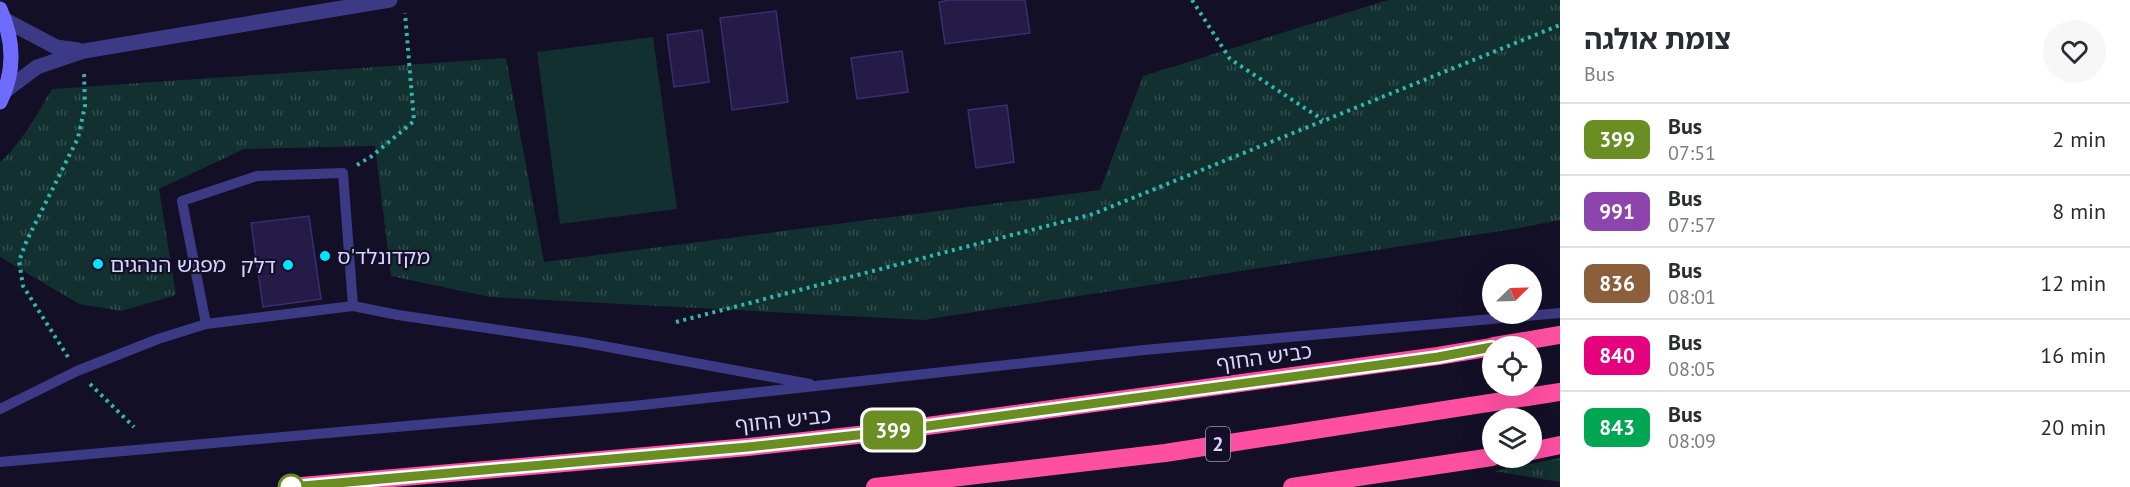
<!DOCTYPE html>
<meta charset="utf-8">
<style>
body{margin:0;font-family:"PT Sans","Noto Sans Hebrew",sans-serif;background:#f7f7f7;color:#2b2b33;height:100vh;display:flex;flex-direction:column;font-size:22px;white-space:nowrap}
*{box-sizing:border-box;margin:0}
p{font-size:20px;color:#7c7c81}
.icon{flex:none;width:33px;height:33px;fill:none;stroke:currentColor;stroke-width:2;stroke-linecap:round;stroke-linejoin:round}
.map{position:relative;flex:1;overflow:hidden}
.panel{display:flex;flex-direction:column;background:#fff;width:570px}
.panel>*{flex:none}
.badge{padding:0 12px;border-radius:9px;font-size:21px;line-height:39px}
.needle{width:39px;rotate:67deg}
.fabs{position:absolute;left:1482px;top:264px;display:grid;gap:12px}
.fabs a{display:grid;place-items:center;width:60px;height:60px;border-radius:50%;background:#fff;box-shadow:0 6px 24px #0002;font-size:30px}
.map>.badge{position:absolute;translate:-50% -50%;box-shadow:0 0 0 3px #fff}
.round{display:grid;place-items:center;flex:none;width:63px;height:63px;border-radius:32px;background:#f7f7f7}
.headline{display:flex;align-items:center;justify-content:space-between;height:102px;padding:0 24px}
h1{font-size:28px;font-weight:700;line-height:45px}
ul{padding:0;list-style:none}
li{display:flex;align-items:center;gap:18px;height:72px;padding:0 24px;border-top:2px solid #e1e1e2}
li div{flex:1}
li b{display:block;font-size:22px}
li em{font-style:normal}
li .badge{min-width:66px;font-weight:700;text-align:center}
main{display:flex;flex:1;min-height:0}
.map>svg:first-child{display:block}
</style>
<main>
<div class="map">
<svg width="1560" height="487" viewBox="0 0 1560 487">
<defs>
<pattern id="grass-tufts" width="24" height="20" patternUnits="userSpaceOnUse" patternTransform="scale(1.5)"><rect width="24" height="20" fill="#12302f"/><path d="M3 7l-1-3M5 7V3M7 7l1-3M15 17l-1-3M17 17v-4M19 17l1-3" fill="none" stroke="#344d4e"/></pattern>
</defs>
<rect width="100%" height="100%" fill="#130f26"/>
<path fill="url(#grass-tufts)" d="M 1388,0 L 1560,0 L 1560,220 L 1513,229 L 923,320 L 490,297 L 391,276 L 375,146 L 244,149 L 159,189 L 176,295 L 121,311 L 79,304 L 0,257 L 0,162 C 19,147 39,111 52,89 L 506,58 L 544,262 L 1100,190 L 1143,76 Z
M 1560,458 L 1560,482 L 1494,471 Z"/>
<path fill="#12302f" d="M 653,37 L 677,209 L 560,224 L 537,52 Z"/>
<path fill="#241b47" stroke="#3b2d73" stroke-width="1.5" d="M 951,0 L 1025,0 L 1030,33 L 945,44 L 939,2 Z
M 776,11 L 788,102 L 732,110 L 720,18 Z
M 702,30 L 709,82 L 674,87 L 667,35 Z
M 902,51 L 908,92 L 857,99 L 851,58 Z
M 1007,105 L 1014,162 L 976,168 L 968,110 Z
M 309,216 L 321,299 L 263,307 L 251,223 Z"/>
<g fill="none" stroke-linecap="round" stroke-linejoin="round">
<path stroke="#2fb8b0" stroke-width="4" stroke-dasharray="3 4.5" stroke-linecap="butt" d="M 1192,0 L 1230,59 L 1323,120
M 357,165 L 372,156 L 414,121 L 405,13
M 676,322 L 1093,214 L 1560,25
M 68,357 L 23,286 L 19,261 L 27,240 L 78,138 L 85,106 L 84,72
M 90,384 L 134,427"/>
<path stroke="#3d3a85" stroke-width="10" d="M 206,324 L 182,201 L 257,176 L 343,173 L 353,306
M 0,409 L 77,371 L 158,339 L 206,324 L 353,306 L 398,315 L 581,342 L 810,384
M 0,462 L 633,406 L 1144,350 L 1560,313"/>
<path stroke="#3d3a85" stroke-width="15" d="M 5,20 L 56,47 L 78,50
M 5,91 L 37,67 L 84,51 L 390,0"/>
<path stroke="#6f6bff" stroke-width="15" d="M 0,9 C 14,40 15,72 0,102"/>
<path stroke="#ff4fa3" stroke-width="18" d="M 1494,346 L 1560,335
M 1532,451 L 1560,445
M 290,487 L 748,447 L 876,433 L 1438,356 L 1492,347
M 875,487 L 1165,453 L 1560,392
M 1292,487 L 1492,457"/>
</g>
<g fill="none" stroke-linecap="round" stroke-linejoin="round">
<g stroke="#fff" stroke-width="14">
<path id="line" d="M 291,487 L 748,447 L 876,433 L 1438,357 L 1492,347"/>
</g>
<use href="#line" stroke="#6b8e23" stroke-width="9"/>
</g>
<g fill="#00e5ff" stroke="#130f26" stroke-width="2">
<circle cx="325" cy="256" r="6"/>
<circle cx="98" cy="264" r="6"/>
<circle cx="288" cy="265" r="6"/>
</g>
<circle fill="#fff" stroke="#6b8e23" stroke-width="3" cx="291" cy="487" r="12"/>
<g text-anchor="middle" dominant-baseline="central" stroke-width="4.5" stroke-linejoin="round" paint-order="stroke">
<rect fill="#130f26" stroke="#9e99be" stroke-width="1.5" x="1206" y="427" width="24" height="34" rx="4.5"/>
<g font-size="20" font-weight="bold" fill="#d9d4ff">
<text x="1218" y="444">2</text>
</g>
<g font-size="21" fill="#d9d4ff" stroke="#130f26" text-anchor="start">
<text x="337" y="256">מקדונלד'ס</text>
<text x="110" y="264">מפגש הנהגים</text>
<text x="276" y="265" text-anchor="end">דלק</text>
</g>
<g font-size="21" fill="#d9d4ff" stroke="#130f26">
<text transform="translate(1264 357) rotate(-8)">כביש החוף</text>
<text transform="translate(783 420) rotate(-6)">כביש החוף</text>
</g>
</g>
</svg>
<div class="fabs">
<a><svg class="needle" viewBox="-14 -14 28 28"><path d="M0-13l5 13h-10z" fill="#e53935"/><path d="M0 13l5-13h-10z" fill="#7c7c81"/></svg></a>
<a><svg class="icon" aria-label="locate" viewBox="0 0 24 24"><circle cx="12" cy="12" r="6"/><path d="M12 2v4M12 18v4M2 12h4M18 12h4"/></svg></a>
<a><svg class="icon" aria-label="layers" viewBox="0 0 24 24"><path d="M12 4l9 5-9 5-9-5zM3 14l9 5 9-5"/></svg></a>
</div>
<b class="badge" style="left:893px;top:430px;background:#6b8e23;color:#fff">399</b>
</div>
<section class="panel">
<div class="headline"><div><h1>צומת אולגה</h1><p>Bus</p></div><a class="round"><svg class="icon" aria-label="heart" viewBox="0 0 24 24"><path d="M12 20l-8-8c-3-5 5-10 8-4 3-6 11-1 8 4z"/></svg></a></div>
<ul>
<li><span class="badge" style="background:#6b8e23;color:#fff">399</span><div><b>Bus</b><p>07:51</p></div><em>2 min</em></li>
<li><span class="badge" style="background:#8e44ad;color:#fff">991</span><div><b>Bus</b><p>07:57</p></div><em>8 min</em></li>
<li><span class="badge" style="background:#8b5e3c;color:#fff">836</span><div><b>Bus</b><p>08:01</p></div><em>12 min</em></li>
<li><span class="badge" style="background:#e6007e;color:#fff">840</span><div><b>Bus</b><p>08:05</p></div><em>16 min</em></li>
<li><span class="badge" style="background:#00a651;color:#fff">843</span><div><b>Bus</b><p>08:09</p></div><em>20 min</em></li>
</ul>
</section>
</main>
